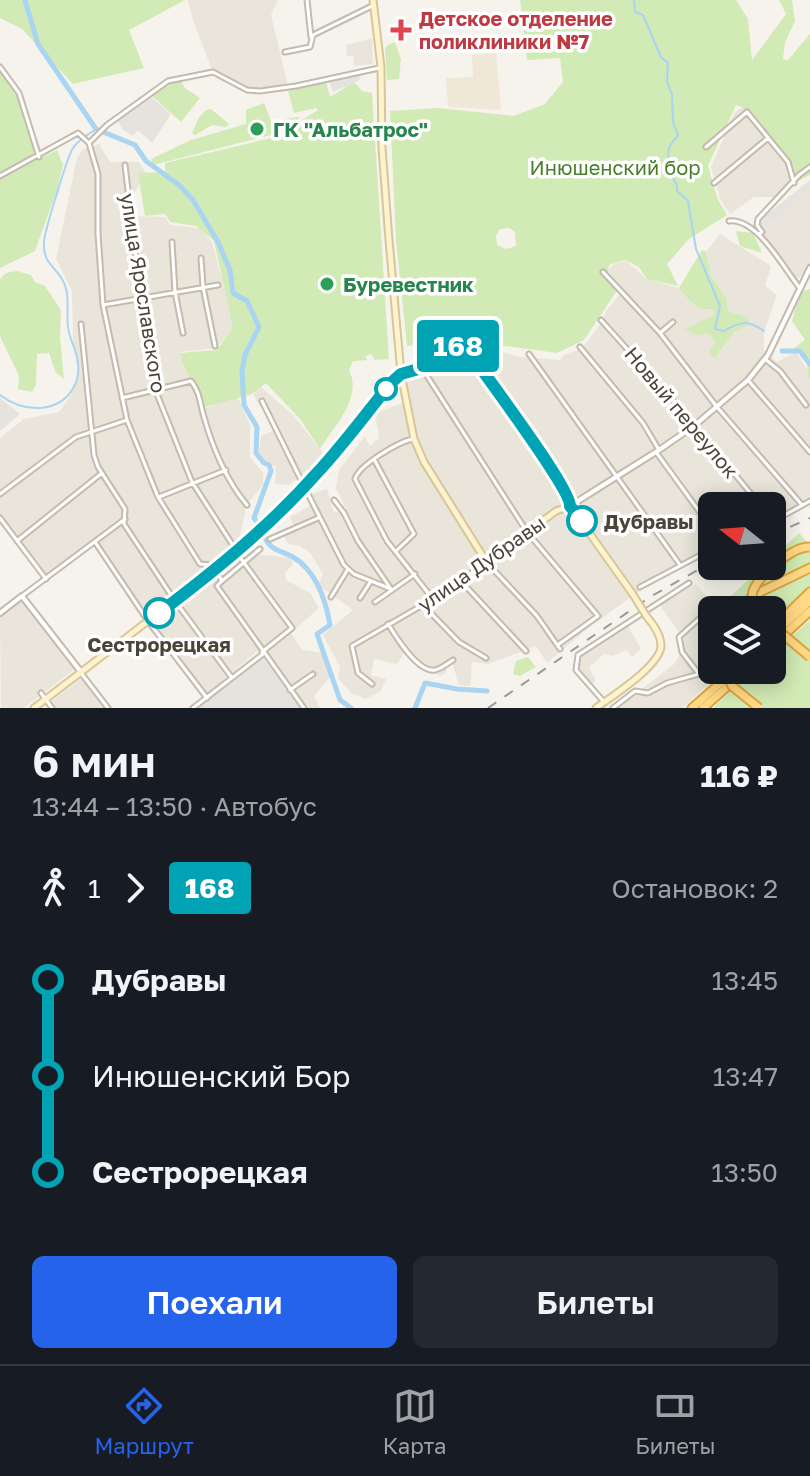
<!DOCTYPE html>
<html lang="ru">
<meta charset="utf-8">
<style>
body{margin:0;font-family:"Golos Text",sans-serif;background:#242831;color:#f1f3f6;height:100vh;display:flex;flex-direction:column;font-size:30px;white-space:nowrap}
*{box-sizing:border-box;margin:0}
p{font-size:26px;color:#9ea1a6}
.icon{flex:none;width:44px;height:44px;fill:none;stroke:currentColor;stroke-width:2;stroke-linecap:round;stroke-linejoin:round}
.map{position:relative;height:708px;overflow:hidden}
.sheet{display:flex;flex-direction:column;background:#171b24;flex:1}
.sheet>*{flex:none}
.badge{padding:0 16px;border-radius:6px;font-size:28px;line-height:52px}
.needle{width:52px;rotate:287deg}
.controls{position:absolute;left:698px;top:492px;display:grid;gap:16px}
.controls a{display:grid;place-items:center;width:88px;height:88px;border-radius:12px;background:#171b24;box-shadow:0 4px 20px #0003;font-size:40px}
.map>.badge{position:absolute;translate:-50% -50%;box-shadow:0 0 0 4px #fff}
.legs{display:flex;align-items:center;gap:12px;height:88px;padding:0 32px;font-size:26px}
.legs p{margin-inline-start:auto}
.overview{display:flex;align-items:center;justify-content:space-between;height:136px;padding:0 32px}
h1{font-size:44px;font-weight:600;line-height:60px}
.button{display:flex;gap:16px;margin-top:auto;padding:16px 32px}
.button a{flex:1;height:92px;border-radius:12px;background:#2563eb;color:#fff;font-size:32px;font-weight:600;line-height:92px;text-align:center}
.button a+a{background:#242831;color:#f1f3f6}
ul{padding:0 32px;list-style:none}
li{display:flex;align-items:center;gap:28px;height:96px;font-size:30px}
li i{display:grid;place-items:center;width:12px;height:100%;margin:0 10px;background:currentColor}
li i::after{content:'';width:20px;height:20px;margin:-10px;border:6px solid;border-radius:50%;background:#171b24}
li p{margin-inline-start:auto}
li:first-child i{background:linear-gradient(#0000 50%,currentColor 0)}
li:last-child i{background:linear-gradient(currentColor 50%,#0000 0)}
.menu{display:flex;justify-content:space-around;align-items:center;height:112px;border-top:2px solid #363941;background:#171b24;font-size:22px;color:#9ea1a6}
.menu a{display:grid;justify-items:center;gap:4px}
.menu .on{color:#2563eb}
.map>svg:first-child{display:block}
</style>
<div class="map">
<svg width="810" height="708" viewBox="0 0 810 708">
<rect width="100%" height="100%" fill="#f6f3ec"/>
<path fill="#eae5da" d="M 188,0 L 278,0 L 271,15 L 288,86 L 248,91 L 213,72 L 193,21 Z
M 372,38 L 373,64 L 354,66 L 353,56 L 347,56 L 346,45 Z
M 742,107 L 786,163 L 790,181 L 776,197 L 754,197 L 730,214 L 720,199 L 711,167 L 735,112 Z
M 99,144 L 110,162 L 139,162 L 146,173 L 132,197 L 135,216 L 165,217 L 170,225 L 199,228 L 212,242 L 235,327 L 216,348 L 180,352 L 201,410 L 237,396 L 250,425 L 250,457 L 263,473 L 263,485 L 247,504 L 239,540 L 257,554 L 290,558 L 293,564 L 285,573 L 286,580 L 310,593 L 319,608 L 291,633 L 302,650 L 323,653 L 330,677 L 314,696 L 320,708 L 306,708 L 262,647 L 206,695 L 148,618 L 96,539 L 46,577 L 0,514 L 0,438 L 24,419 L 59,412 L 72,394 L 78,373 L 73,339 L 72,291 L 56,259 L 77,158 L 83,149 Z
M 810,180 L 810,263 L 802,276 L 796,279 L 767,241 L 758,224 L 759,220 Z
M 720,234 L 771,266 L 765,286 L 777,295 L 764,332 L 764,351 L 777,362 L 796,352 L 810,374 L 810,503 L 772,523 L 772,506 L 712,506 L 712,550 L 642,589 L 587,629 L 547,663 L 536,646 L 488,664 L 472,662 L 470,686 L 459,685 L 451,659 L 444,661 L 447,672 L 440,676 L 418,665 L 404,653 L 397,664 L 374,659 L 371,675 L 386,679 L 380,692 L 365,699 L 351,693 L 338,678 L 340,667 L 323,635 L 353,610 L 318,585 L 323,574 L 310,553 L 300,546 L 288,544 L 283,535 L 295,530 L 290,517 L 311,505 L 311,494 L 327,489 L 334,513 L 346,509 L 336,488 L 339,470 L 365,436 L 370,446 L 379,438 L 375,413 L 408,401 L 406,374 L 459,342 L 521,357 L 560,360 L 564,355 L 582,348 L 602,322 L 606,311 L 624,289 L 608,271 L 614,264 L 626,261 L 647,279 L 679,288 L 694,305 L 713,308 L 716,314 L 687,329 L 707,333 L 717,342 L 734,332 L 747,317 L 728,311 L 727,299 L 711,276 L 706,252 Z
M 261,387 L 293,415 L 325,455 L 289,485 L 275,484 L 276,467 L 258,458 L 261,436 L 275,430 L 253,395 Z
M 696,584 L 719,610 L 712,610 L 713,670 L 709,674 L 713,680 L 683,708 L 617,708 L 673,665 L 682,652 L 680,634 L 659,604 Z
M 21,600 L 75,669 L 24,708 L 1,708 L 0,617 Z
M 628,626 L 641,649 L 632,657 L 626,650 L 613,656 L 604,654 L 589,667 L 596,681 L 591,685 L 577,667 L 580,653 Z
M 81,679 L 104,708 L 53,708 L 49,703 Z"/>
<path fill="#e6e2dd" d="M 149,95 L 171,114 L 152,143 L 138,130 L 133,136 L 123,130 L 118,121 Z
M 0,398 L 20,414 L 0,431 Z
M 263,658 L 301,708 L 197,708 Z"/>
<path fill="#efe8d6" d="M 496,53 L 501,110 L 448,107 L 446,78 L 473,77 L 472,55 Z"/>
<path fill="#d2eab5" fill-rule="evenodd" d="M 0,0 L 185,0 L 129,30 L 144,68 L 73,84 L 22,29 L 0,18 Z
M 520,0 L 736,0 L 748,19 L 752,60 L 786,14 L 779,0 L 792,0 L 795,21 L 785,42 L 783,59 L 788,60 L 810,34 L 810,175 L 794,183 L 788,162 L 742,107 L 736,105 L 708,166 L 718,200 L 727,215 L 689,239 L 667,264 L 678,286 L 647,279 L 639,267 L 625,260 L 609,265 L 608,272 L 616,292 L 584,340 L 557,353 L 461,340 L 407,346 L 396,240 L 390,111 L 438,108 L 514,116 L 545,104 L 563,82 L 560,58 L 527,60 ZM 509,228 L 515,232 L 516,246 L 506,249 L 497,245 L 496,236 L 500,229 Z
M 395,42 L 401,59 L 399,79 L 387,80 L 385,48 L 389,44 Z
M 0,71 C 25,96 25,129 39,159 L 57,150 L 63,165 L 57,190 L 35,251 L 0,268 Z
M 181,81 L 185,88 L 200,98 L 181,122 L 153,97 L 153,93 L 168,83 Z
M 326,82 L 330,97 L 354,82 L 362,91 L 372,93 L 389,359 L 375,360 L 371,354 L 366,356 L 367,360 L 353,361 L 349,370 C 363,398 334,426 320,449 L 300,419 L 266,383 L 252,394 L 202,408 L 179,353 L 217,350 L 233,327 L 214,241 L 196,226 L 170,222 L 165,214 L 145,216 L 138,173 L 165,172 L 165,163 L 280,136 L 295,124 L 275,134 L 153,165 L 151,159 L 191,140 L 246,124 L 246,110 L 264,103 L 271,121 L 298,117 L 300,121 L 317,111 L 317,108 L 294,113 L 288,91 Z
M 211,109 L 229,124 L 226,127 L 212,125 L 195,135 L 192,133 L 199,117 L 206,110 Z
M 736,231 L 753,233 L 762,253 L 740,246 Z
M 702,250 L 706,252 L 711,276 L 727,299 L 728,311 L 747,317 L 749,325 L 734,332 L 714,359 L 709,351 L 716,342 L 707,333 L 698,336 L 685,329 L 715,314 L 713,309 C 696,311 689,300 679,288 Z
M 17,271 L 31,275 L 35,282 L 45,286 L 61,310 L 60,337 L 64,379 L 56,373 L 49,353 L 37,354 L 36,384 L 32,392 L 18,389 L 19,376 L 0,336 L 0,279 L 6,273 Z
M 810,289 L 810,380 L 806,362 L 794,348 L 805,340 L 792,321 L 800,292 Z
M 799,533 L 810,545 L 810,595 L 772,630 L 772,610 L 726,610 L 726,600 L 764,566 L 772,566 L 772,558 Z
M 810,620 L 810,708 L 713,708 L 754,670 L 772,670 L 772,654 Z
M 528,657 L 536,667 L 520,676 L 513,674 L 516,661 Z"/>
<path fill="#e5e3e0" d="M 358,73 L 361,78 L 356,82 L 333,92 L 329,81 L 338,77 Z
M 810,181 L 810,190 L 762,228 L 762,219 Z"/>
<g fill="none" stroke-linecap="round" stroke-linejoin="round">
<path stroke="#a9d4f2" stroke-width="2" d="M 634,0 L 635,12 L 643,15 L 661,57 L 668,63 L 667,81 L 672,95 L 673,122 L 678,135 C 676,139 672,141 670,146 C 665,156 671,177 677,185 L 677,191 L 688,201 L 696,249 L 720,306 L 715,329 L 724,331 C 741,321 748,320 764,331
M 0,395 C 12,404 24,409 40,408 C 67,406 83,384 77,357 C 75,347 69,338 68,327 C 66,312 71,294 62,279 C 53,264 43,263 44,242 C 44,233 68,155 73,148 C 78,140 89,134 96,129"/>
<path stroke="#a9d4f2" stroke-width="5" d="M 25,0 L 38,44 L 96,129 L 135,145 L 146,161 L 179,185 L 193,200 L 218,242 L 230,270 L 233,293 L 247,301 L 259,327 L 245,355 L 242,372 L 244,405 L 257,427 L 256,453 L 264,463 L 269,465 L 271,471 L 254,518 L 259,525
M 782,351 L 800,351 L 810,364
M 263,535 C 272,552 278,549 293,557 C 316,571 326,601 330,625 L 317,634 L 340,700 L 351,708
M 415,708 L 425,683 L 457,689 L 487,691"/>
<g stroke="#c2bbae" stroke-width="7">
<path id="minor" d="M 307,0 L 311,37
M 285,52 L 310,47 L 313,35 L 374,5
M 0,67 L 19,93 L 39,157
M 89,143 L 98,174 L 98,234 L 103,305 L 127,420 L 158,497 L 200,564 L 212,565
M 706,147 L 747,112 L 788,162 L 794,183
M 125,165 L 141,300 L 155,389 L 192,482 L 234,547
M 0,176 L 78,133 L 89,143 L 107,125 L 168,81 L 213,72 L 247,90 L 260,91 L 296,86 L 379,68
M 714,183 L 768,138
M 729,221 C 757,218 783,267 799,287
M 759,234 L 762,232 L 757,225 L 758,219 L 799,175 L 810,167
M 172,242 L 175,292 L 183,333
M 201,258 L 203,287 L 215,346
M 603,272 L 660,333 L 717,407 L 802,505
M 103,305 L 218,285
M 601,320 L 682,410 L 761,506
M 81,324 L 94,455 L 98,467 L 125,509 L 124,524 L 175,601 L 232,678
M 660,333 L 673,322
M 580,347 L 643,423 L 659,450
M 529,354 L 680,565
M 765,359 L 780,371 L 806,405
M 422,368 L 429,356 L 465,346 C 481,371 571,487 570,506
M 401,374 L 422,368 L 527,532 L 598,616 L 559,644
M 748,380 L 810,452
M 122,398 L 191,381 C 200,392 200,404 204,417 C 212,446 227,482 247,505
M 262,401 L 302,482
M 412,439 C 397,443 359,465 355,479 L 387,541 L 433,599
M 656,452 L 712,529
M 375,461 L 414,534 L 396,551
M 307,492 L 344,565 L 354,574 L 391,589
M 0,494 L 76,437 L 127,420
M 159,497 L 226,470
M 334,500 L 344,513 L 358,541 L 391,589
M 0,518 L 46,579
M 772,522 L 810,501
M 270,539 L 318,518
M 17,541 L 102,473
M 95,542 L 148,621 L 207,698
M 239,556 L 292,628 L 262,652
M 218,574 L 222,581 L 217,586 L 304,708
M 222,581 L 260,549
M 461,581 L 526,651
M 640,587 L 712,549
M 22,596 L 125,519
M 331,597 L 348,569
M 360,598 L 371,581
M 375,602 L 415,574
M 423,605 L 459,642 L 486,658
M 388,624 C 396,637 418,673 435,670 C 441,669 448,663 453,660
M 81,673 L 108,708
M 372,684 L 358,673 L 352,646 L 433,599 L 483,565 L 487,559 L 490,566 L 537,616 L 560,649
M 290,690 L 313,674
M 41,693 L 52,708
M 604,702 L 576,670 L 578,655 L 689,583
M 193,708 L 263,654
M 613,708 L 635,691 L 648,693 L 667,683 L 699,674 L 682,652 L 679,637 L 711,608"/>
</g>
<g stroke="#c2bbae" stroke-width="8">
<path id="tertiary" d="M 570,506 L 659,450 L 694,426 L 748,380 L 768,355 L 810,268
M 0,613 L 22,596 L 81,672"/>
</g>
<g stroke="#d6c79b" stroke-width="9">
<path id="secondary" d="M 373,0 L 381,67 L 382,148 L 389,240 L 401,374 L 414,439 L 424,462 L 484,558 L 495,556 L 556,511 L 570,506 L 632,593
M 380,397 L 400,374
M 34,708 L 199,582
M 596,708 C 612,696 660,666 661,646 C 661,635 654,625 647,617"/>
</g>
<g stroke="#e0a43c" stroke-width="11">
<path id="trunk" d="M 736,610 L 756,594 L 810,568
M 772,629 L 810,592
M 772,636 L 810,601
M 772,646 L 810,611
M 692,708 L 735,670
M 703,708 L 746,670"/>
</g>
<use href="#minor" stroke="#fff" stroke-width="3"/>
<use href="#tertiary" stroke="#fff" stroke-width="4"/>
<use href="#secondary" stroke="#fff3cd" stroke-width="5"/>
<use href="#trunk" stroke="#ffd985" stroke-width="7"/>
<path stroke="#9a9a9a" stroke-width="2" stroke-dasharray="10 10" stroke-linecap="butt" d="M 772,535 L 810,518
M 488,708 L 650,597 L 712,562"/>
<g stroke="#d6c79b" stroke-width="9" stroke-linecap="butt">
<path id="secondary-bridge" d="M 199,582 C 269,528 326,465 380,397
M 632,593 L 647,617"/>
</g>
<g stroke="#e0a43c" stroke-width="11" stroke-linecap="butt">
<path id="trunk-bridge" d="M 756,610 C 753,603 751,598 753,591 C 759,575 793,546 810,547
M 772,625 L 810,657
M 725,670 L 732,686 L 759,708"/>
</g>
<use href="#secondary-bridge" stroke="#fff3cd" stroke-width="5"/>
<use href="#trunk-bridge" stroke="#ffd985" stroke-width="7"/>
</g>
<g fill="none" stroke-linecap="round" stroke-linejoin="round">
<g stroke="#fff" stroke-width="18">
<path id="line-1" d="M 159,613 C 216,570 270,526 317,473 C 344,444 367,412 392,382 L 401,374 L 422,368 C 430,351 447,347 465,346 C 481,370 571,488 570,506 L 582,521"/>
</g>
<use href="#line-1" stroke="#00a3b4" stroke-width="12"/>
</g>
<path fill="#e0444e" stroke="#fff" stroke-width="3" d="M397 18h8v8h8v8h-8v8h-8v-8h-8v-8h8z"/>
<g fill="#2e9e5b" stroke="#fff" stroke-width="3">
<circle cx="257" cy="129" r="8"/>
<circle cx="327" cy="284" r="8"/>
</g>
<g fill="#fff" stroke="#00a3b4" stroke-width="4">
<circle cx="386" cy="389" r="10"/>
<circle cx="582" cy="521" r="14"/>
<circle cx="159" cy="613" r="14"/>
</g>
<g text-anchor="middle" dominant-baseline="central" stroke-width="7" stroke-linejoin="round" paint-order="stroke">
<g font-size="20" font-weight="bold" fill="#be3a42" stroke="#fff" text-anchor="start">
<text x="419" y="18">Детское отделение<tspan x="419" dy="23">поликлиники №7</tspan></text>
</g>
<g font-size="20" font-weight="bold" fill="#27864d" stroke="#fff" text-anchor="start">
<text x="273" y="129">ГК "Альбатрос"</text>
<text x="343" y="284">Буревестник</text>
</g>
<g font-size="20" fill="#4a7f2a" stroke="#fff">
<text x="615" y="167">Инюшенский бор</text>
</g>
<g font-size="20" fill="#4b4439" stroke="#fff">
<text transform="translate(144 293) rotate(81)">улица Ярославского</text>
<text transform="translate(682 412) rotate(50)">Новый переулок</text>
<text transform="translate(481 563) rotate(-35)">улица Дубравы</text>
</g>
<g font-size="20" font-weight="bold" fill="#4b4439" stroke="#fff" text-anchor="start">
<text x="604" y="521">Дубравы</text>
<text x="159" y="644" text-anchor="middle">Сестрорецкая</text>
</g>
</g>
</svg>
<div class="controls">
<a><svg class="needle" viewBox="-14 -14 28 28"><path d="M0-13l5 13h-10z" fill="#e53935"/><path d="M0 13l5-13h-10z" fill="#9ea1a6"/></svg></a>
<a><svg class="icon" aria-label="layers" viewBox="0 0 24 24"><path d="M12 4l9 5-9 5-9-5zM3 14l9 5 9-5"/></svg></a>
</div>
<b class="badge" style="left:458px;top:346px;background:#00a3b4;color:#fff">168</b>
</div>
<section class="sheet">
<div class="overview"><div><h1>6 мин</h1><p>13:44 – 13:50 · Автобус</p></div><b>116 ₽</b></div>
<div class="legs"><svg class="icon" aria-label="walk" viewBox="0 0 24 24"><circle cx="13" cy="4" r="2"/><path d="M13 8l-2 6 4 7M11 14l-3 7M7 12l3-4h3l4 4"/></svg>1<svg class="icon" aria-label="forward" viewBox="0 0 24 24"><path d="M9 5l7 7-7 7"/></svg><b class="badge" style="background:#00a3b4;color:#fff">168</b><p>Остановок: 2</p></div>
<ul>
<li><i style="color:#00a3b4"></i><b>Дубравы</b><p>13:45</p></li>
<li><i style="color:#00a3b4"></i><span>Инюшенский Бор</span><p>13:47</p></li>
<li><i style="color:#00a3b4"></i><b>Сестрорецкая</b><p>13:50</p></li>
</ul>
<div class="button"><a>Поехали</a><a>Билеты</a></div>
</section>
<nav class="menu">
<a class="on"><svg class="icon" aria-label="directions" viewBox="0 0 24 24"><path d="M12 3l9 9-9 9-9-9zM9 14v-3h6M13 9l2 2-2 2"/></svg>Маршрут</a>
<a><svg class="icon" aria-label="map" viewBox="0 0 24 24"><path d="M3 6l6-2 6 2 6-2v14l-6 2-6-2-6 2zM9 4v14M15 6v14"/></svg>Карта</a>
<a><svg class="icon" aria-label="tickets" viewBox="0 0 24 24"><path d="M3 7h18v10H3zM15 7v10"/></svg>Билеты</a>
</nav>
